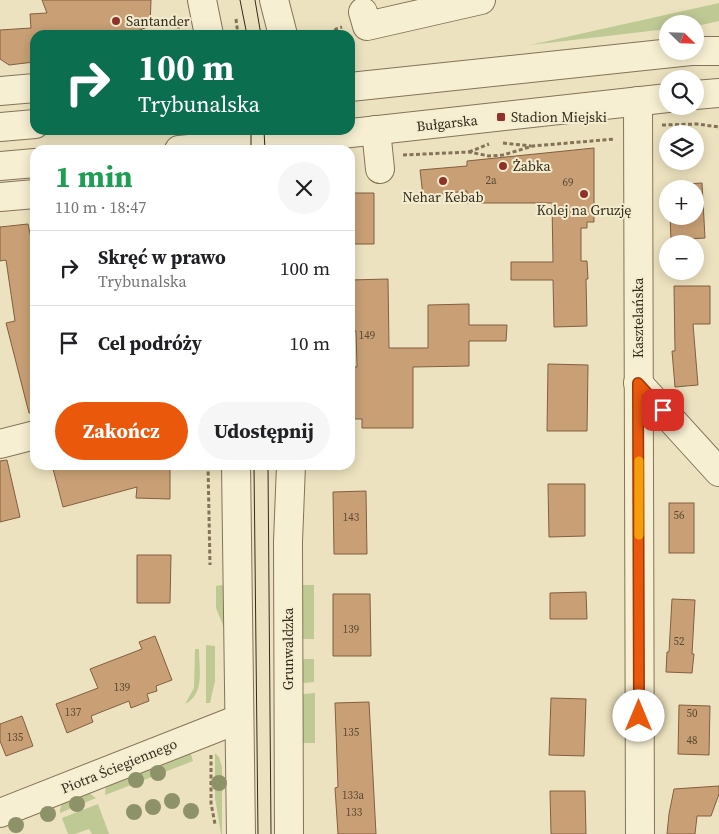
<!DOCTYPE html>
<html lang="pl">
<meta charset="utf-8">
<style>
:root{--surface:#fff;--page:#f6f6f6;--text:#202124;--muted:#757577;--line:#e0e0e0;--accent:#ea580c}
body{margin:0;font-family:"Source Serif 4",serif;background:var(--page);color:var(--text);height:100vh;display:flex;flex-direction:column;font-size:19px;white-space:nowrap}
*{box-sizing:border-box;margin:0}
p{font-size:16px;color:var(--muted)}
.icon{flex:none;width:28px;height:28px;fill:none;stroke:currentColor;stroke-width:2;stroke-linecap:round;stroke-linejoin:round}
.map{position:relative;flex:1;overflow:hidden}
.sheet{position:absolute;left:30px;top:145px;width:325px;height:325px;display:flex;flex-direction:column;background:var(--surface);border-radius:15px;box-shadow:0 2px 12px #0003}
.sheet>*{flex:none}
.hud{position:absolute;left:30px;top:30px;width:325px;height:105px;border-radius:15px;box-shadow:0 2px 12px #0003;background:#0b6e4f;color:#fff;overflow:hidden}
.needle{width:32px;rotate:113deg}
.controls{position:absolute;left:659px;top:15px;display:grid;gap:10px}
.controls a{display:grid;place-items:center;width:45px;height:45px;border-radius:50%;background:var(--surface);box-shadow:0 2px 12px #0003;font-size:25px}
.pin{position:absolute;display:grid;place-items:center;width:42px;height:42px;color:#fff;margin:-21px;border-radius:10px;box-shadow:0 2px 8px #0006}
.me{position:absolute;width:55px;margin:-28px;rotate:0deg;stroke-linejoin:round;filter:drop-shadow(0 0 4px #0008)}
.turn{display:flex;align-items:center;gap:18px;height:105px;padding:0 25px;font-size:22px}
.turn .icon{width:65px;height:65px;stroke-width:2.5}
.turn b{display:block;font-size:35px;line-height:42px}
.round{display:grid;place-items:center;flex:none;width:52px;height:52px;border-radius:26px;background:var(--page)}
.head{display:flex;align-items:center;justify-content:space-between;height:85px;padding:0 25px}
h1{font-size:30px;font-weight:700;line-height:38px;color:#1e9e55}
.cta{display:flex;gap:10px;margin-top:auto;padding:10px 25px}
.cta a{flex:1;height:58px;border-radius:30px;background:var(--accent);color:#fff;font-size:20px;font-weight:700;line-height:58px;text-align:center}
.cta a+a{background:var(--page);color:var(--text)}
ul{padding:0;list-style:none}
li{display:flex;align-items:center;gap:15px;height:75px;padding:0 25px;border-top:1px solid var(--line)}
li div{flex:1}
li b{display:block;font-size:19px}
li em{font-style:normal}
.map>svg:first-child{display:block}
.green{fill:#bfc994}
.building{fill:#c9a076;stroke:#825f3f}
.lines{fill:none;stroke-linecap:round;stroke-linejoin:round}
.minor-casing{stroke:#847358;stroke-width:30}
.path{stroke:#847358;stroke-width:3;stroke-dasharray:4 2.5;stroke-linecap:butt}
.minor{stroke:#f7efd2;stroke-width:28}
.tram{stroke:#342a1c;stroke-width:1}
.tree{fill:#8e9269}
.route-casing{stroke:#983908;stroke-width:12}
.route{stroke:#ea580c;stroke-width:9}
.slow{stroke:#f59e0b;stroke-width:9}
.poi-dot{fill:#91322a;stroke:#f4eccf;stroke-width:2}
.labels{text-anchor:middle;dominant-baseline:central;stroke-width:4;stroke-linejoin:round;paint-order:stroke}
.number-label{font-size:11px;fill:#594832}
.poi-label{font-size:14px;fill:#342a1c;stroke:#f4eccf;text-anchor:start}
.street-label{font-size:14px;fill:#342a1c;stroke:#f4eccf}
</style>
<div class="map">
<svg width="719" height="834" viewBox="0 0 719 834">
<rect width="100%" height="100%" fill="#ece2bf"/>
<g class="green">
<polygon points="719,3 719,21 706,24 695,26 695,24 668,24 667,29 530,45"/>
<polygon points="222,585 225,588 225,630 216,608 216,586"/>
<polygon points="303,585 314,585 314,639 304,639 300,635 299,589"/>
<polygon points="206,645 215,646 215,681 210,703 206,703"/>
<path d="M195 649H199C199 669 205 694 185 704L194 688Z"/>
<polygon points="304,659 314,659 314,682 304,683 300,679 300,663"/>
<polygon points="315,693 315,743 304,743 300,739 300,697 304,694"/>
<polygon points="190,751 193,761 105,795 106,786"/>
<polygon points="215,753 219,757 222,767 222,834 221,834 215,798"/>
<path d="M89 793 96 798 60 813C60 796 76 796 89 793Z"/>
<polygon points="98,804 109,834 92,834 89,829 75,834 68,834 62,818"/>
</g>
<g class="building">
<polygon points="42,0 151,0 150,26 127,35 35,35 35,57 33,57 34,62 9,65 0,59 0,30 31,28 30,14 47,13"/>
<polygon points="594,148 594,222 587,222 587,228 581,228 581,261 587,261 588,279 586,279 587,326 554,327 553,280 511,280 511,262 553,262 552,203 467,203 467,191 423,196 420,170 467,166 467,161"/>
<polygon points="702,183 705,238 671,240 670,216 695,216 695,189 669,189 669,185"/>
<polygon points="351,193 374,193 374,244 351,244 351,236 350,236"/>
<polygon points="28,224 31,238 34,285 35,284 35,413 29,413 6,323 15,321 6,260 0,261 0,227"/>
<polygon points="388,279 389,348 428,348 428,305 469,304 469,325 507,325 506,341 469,341 469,366 413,367 413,428 362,428 362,419 352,419 352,412 350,412 350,367 357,367 356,331 350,331 350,280"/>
<polygon points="674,286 710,286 710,324 693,324 698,385 675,387 672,351 675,351"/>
<polygon points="548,364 588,365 587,431 547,431"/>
<polygon points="7,460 20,517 0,522 0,461"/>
<polygon points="52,465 170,465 170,499 136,498 137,487 63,507"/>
<polygon points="548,484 585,484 585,536 549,537"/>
<polygon points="366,491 367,554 334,554 333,492"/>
<rect x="669" y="503" width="25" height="50"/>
<polygon points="137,555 171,555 170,603 137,603"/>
<polygon points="586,592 587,619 550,619 550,593"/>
<polygon points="333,594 370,594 371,656 333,656"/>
<polygon points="672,599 695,600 692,654 694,654 692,673 666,672 667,652 669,652"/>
<polygon points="155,636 172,680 156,686 157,691 147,694 149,701 131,708 129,701 91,716 93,722 67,733 56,704 98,688 90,669 142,649 139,642"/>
<polygon points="551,698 586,699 584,756 549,755"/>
<polygon points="369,702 376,834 338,834 335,788 338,787 335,703"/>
<polygon points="679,705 710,706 709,755 678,754"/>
<polygon points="22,716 33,746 6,756 0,741 0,724"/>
<polygon points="719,786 719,794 711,816 697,816 695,834 667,834 669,814 674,789"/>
<polygon points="550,791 585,791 586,834 551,834"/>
</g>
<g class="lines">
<g class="minor-casing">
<g id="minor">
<polyline points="202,0 209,35"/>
<polyline points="274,0 283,35"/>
<polyline points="363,12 367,26 481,0"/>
<polyline points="350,87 691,51 719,51"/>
<polyline points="0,91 35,88"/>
<polyline points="695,95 719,93"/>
<polyline points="638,101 640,834"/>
<polyline points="0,127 35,124"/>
<polyline points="376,130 380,169"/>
<polyline points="179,150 333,135 668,98"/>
<polyline points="0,166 35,163"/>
<polyline points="0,197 35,194"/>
<polyline points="638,383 719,472"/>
<polyline points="0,444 35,435"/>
<polyline points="236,465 241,834"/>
<polyline points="0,813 239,719"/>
<polyline points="289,834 288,542 291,465"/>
</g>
</g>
<g class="path">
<polyline points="236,19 238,35"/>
<polyline points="178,35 179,20"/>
<polyline points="330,35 336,29 342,27"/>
<polyline points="662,125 697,124 719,127"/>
<polyline points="503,143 531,146"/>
<polyline points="469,152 489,144"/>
<polyline points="403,155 469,152 489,156 503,155 533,146 615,139"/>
<polyline points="208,465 210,565"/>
<polyline points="211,755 211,803 215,824"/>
</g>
<use href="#minor" class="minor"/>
<g class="tram">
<polyline points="240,0 247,35"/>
<polyline points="255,0 261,35"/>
<polyline points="251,130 251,150"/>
<polyline points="264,130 265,150"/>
<polyline points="254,465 258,834"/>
<polyline points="268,465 271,834"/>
</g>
</g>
<g class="tree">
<circle cx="158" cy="773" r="8"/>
<circle cx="136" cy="780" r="8"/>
<circle cx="219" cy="783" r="8"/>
<circle cx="172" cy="801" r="8"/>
<circle cx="77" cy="804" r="8"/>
<circle cx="153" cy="807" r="8"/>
<circle cx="191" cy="811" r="8"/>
<circle cx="134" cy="812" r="8"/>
<circle cx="48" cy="814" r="8"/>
<circle cx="16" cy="825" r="8"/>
</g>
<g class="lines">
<g class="route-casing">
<polyline id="route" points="639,716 638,383 663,410"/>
</g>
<use href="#route" class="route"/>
<polyline class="slow" points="639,461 639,535"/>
</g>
<g class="poi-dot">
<circle cx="116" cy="21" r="5"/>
<rect x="496" y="112" width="10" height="10" rx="2.5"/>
<circle cx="503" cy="166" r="5"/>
<circle cx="443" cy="181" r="5"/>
<circle cx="584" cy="194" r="5"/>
</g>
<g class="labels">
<g class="number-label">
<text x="491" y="180">2a</text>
<text x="568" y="182">69</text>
<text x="367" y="335">149</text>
<text x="679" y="515">56</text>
<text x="351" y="517">143</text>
<text x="351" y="629">139</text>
<text x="679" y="641">52</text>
<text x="122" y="687">139</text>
<text x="73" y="712">137</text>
<text x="692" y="713">50</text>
<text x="351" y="732">135</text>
<text x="15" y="737">135</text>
<text x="692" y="740">48</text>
<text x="353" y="795">133a</text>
<text x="354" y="812">133</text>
</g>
<g class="poi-label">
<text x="126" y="21">Santander</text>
<text x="511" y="117">Stadion Miejski</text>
<text x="513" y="166">Żabka</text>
<text x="443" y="197" text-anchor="middle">Nehar Kebab</text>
<text x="584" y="210" text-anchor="middle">Kolej na Gruzję</text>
</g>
<g class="street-label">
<text transform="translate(447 123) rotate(-6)">Bułgarska</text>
<text transform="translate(638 318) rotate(-90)">Kasztelańska</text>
<text transform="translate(288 649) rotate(-90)">Grunwaldzka</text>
<text transform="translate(119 766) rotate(-22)">Piotra Ściegiennego</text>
</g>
</g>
</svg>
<div class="controls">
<a><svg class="needle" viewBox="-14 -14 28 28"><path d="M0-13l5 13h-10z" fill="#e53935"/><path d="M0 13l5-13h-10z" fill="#757577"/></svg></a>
<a><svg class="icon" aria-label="search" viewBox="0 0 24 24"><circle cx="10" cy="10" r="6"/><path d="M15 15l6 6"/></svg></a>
<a><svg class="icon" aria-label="layers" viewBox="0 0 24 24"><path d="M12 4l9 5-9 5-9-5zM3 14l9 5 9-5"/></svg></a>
<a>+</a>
<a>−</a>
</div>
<div class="pin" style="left:663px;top:410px;background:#d93025"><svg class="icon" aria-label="arrive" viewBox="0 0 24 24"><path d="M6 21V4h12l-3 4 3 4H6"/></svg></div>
<svg class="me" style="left:639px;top:716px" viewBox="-20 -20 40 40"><circle r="19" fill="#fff"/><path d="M0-13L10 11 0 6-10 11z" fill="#ea580c"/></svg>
<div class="hud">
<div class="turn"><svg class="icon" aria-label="right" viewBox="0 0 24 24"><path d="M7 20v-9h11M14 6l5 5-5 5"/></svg><div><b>100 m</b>Trybunalska</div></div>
</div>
<section class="sheet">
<div class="head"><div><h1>1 min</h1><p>110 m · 18:47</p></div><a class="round"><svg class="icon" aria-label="close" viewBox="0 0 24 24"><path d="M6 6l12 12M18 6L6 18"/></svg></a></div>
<ul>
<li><svg class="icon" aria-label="right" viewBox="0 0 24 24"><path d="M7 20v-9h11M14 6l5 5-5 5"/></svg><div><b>Skręć w prawo</b><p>Trybunalska</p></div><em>100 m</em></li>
<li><svg class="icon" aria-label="arrive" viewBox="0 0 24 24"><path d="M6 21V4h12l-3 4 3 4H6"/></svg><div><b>Cel podróży</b></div><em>10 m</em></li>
</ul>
<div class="cta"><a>Zakończ</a><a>Udostępnij</a></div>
</section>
</div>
